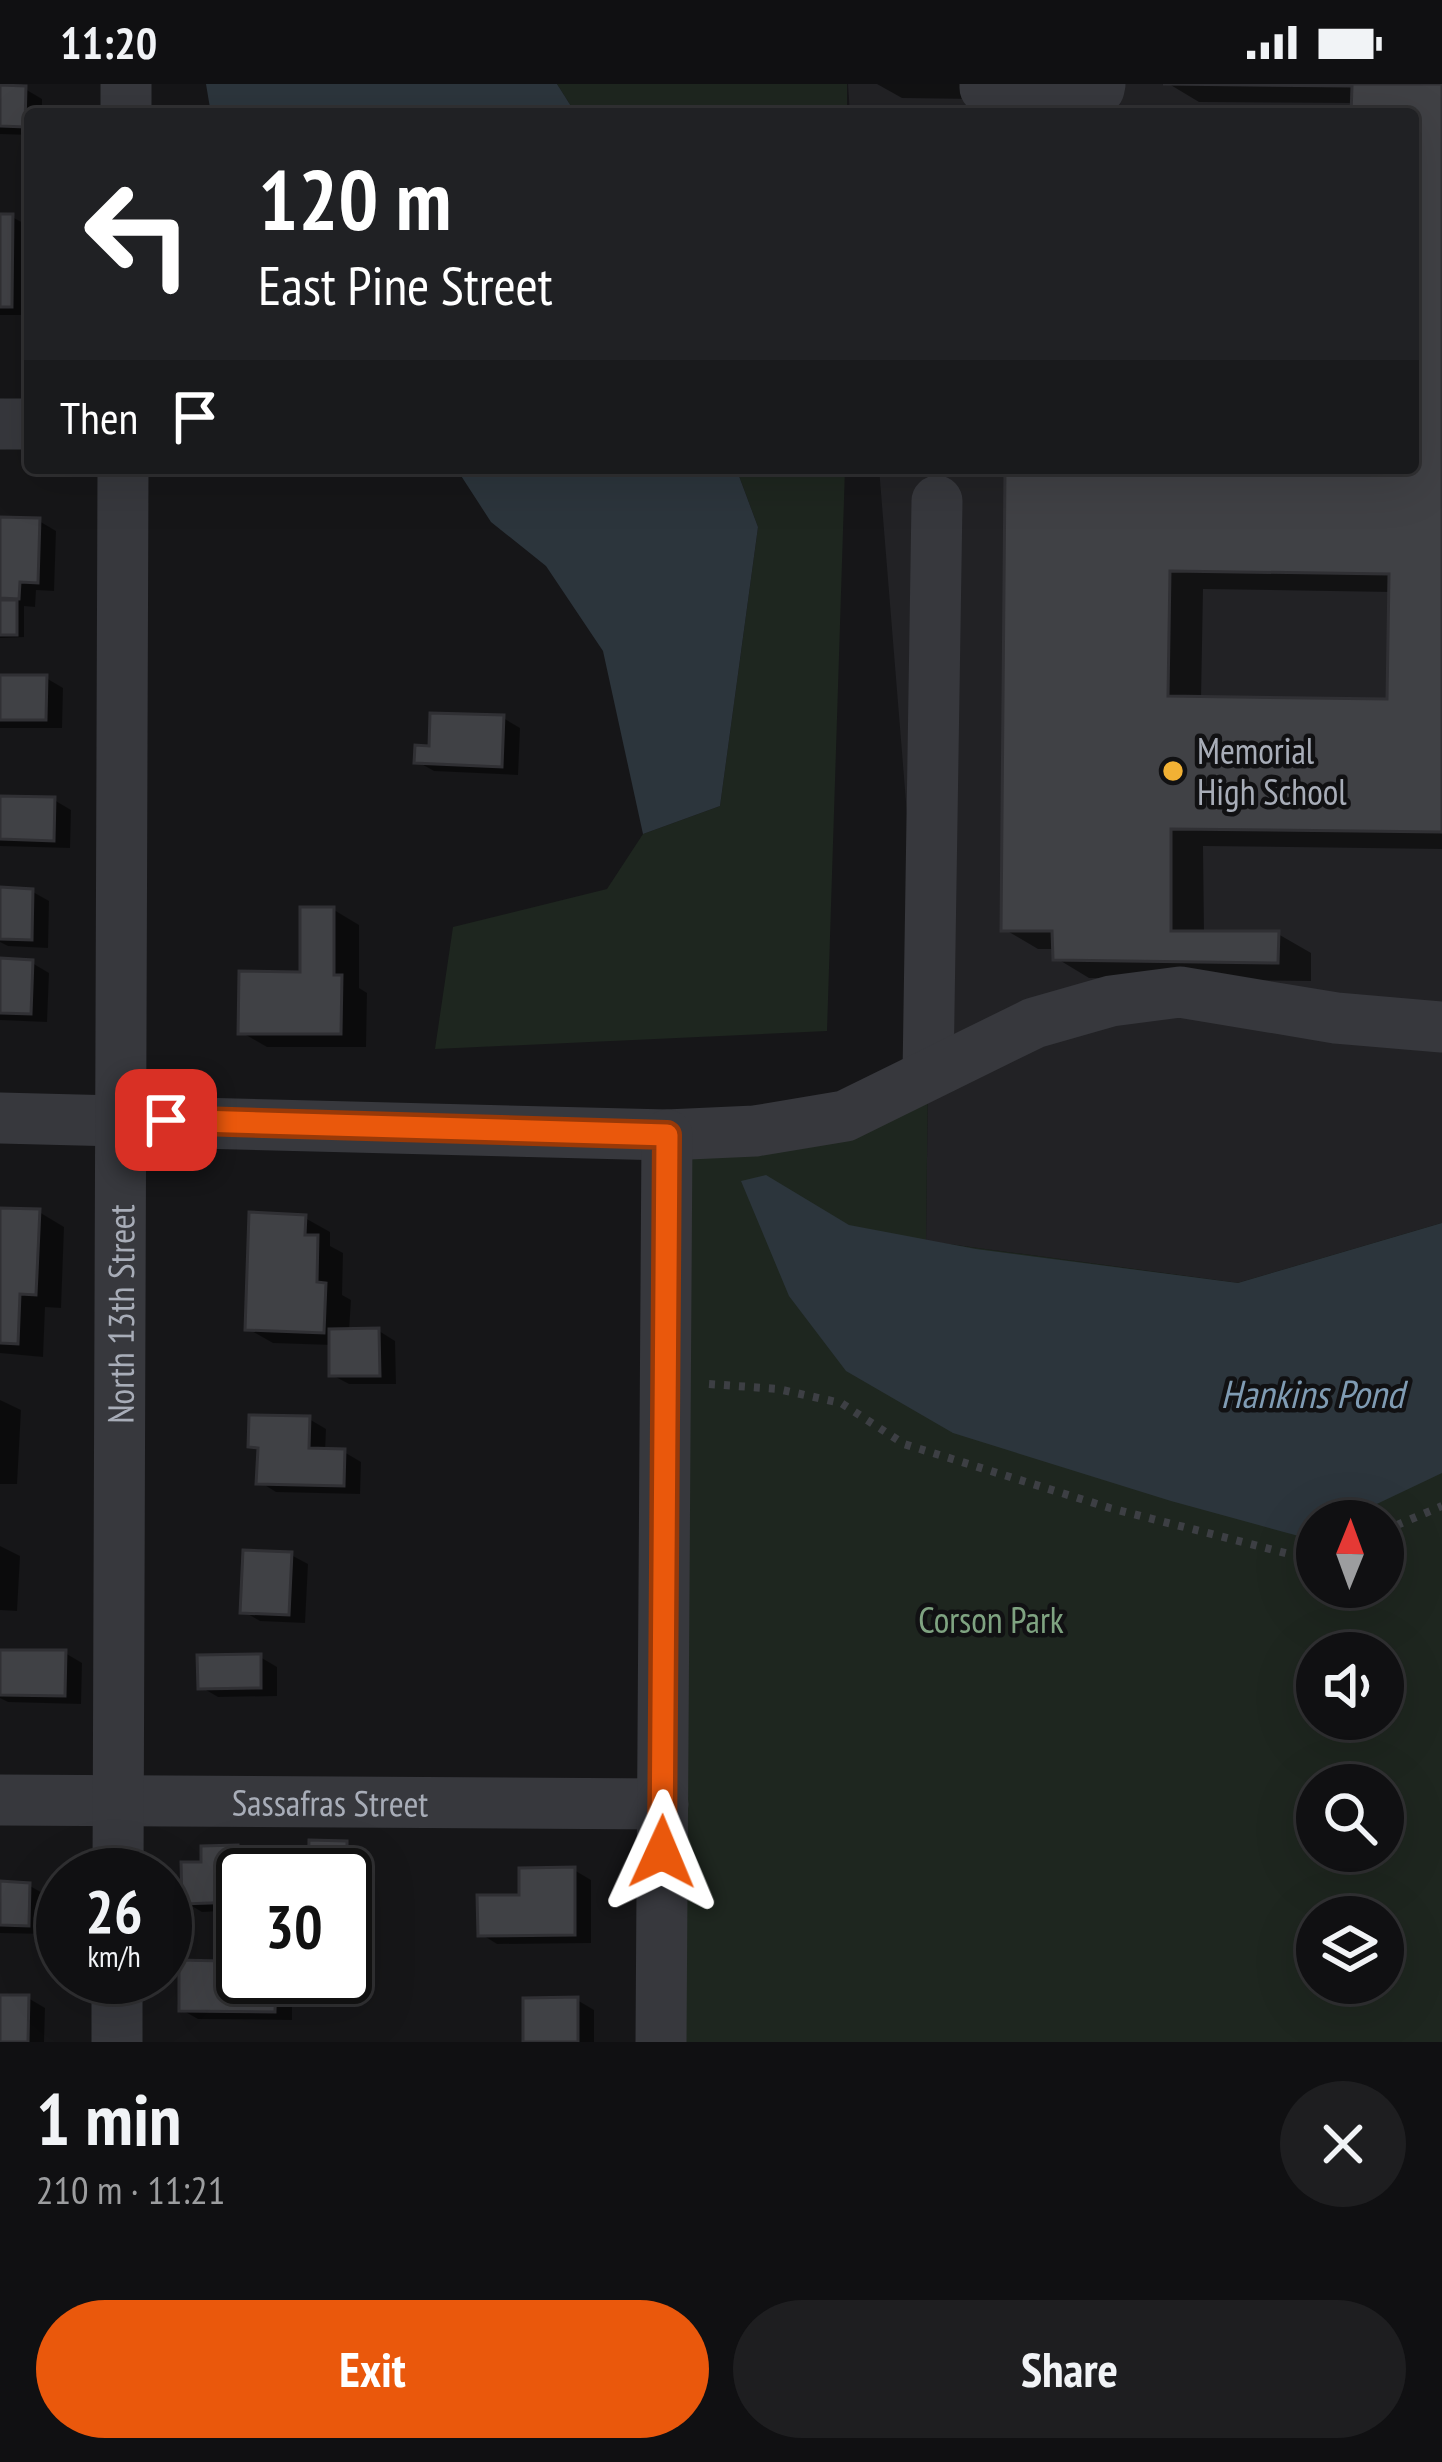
<!DOCTYPE html>
<meta charset="utf-8">
<style>
:root{--surface:#101012;--page:#1e1e20;--text:#f1f3f6;--muted:#9c9d9f;--line:#303032;--accent:#ea580c}
body{margin:0;font-family:"PT Sans Narrow",sans-serif;background:var(--page);color:var(--text);height:100vh;display:flex;flex-direction:column;font-size:45px;white-space:nowrap}
*{box-sizing:border-box;margin:0}
p{font-size:39px;color:var(--muted)}
.icon{flex:none;width:66px;height:66px;fill:none;stroke:currentColor;stroke-width:2;stroke-linecap:round;stroke-linejoin:round}
.map{position:relative;height:1958px;overflow:hidden}
.details{display:flex;flex-direction:column;background:var(--surface);flex:1}
.details>*{flex:none}
.banner{position:absolute;left:24px;top:24px;width:1395px;height:366px;border-radius:12px;box-shadow:0 12px 48px #0002,0 0 0 3px var(--line);background:#202124;color:#fff;overflow:hidden}
.needle{width:78px;rotate:1deg}
.buttons{position:absolute;left:1296px;top:1416px;display:grid;gap:24px}
.buttons a{display:grid;place-items:center;width:108px;height:108px;border-radius:50%;background:var(--surface);box-shadow:0 12px 48px #0002,0 0 0 3px var(--line);font-size:60px}
.speed{position:absolute;left:36px;top:1764px;display:flex;gap:24px;font-size:60px;font-weight:700;text-align:center}
.speed>*{display:grid;place-content:center;width:156px;height:156px;border-radius:50%;background:var(--surface);box-shadow:0 12px 48px #0002,0 0 0 3px var(--line);line-height:1}
.speed small{font-size:30px;font-weight:400}
.speed .limit{border:6px solid #111;border-radius:18px;background:#fff;color:#111}
.pin{position:absolute;display:grid;place-items:center;width:102px;height:102px;color:#fff;margin:-51px;border-radius:24px;box-shadow:0 6px 18px #0006}
.me{position:absolute;width:132px;margin:-66px;rotate:1deg;stroke-linejoin:round;filter:drop-shadow(0 0 9px #0008)}
.turn{display:flex;align-items:center;gap:42px;height:252px;padding:0 36px;font-size:54px}
.turn .icon{width:156px;height:156px;stroke-width:2.5}
.turn b{display:block;font-size:84px;line-height:102px}
.then{display:flex;align-items:center;height:114px;padding:0 36px;background:#0003;gap:24px;font-size:45px}
.round{display:grid;place-items:center;flex:none;width:126px;height:126px;border-radius:63px;background:var(--page)}
.head{display:flex;align-items:center;justify-content:space-between;height:204px;padding:0 36px}
h1{font-size:72px;font-weight:600;line-height:90px}
.cta{display:flex;gap:24px;margin-top:auto;padding:24px 36px}
.cta a{flex:1;height:138px;border-radius:72px;background:var(--accent);color:#fff;font-size:48px;font-weight:600;line-height:138px;text-align:center}
.cta a+a{background:var(--page);color:var(--text)}
.status{display:flex;justify-content:space-between;align-items:center;height:84px;padding:0 60px;background:var(--surface);direction:ltr}
.status svg{height:33px;fill:currentColor}
.map>svg:first-child{display:block}
.built{fill:#222225}
.green{fill:#1e261f;fill-rule:evenodd}
.water{fill:#2c353c}
.shadow{fill:#0007;fill-rule:evenodd}
.building{fill:#404145;stroke:#303034;stroke-width:3;fill-rule:evenodd}
.lines{fill:none;stroke-linecap:round;stroke-linejoin:round}
.path{stroke:#3d3f44;stroke-width:8;stroke-dasharray:6 9;stroke-linecap:butt}
.minor{stroke:#37383d;stroke-width:51}
.route-casing{stroke:#983908;stroke-width:30}
.route{stroke:#ea580c;stroke-width:21}
.poi-dot{fill:#f2b134;stroke:#111113;stroke-width:4.5}
.labels{text-anchor:middle;dominant-baseline:central;stroke-width:9;stroke-linejoin:round;paint-order:stroke}
.poi-label{font-size:36px;fill:#a8adb8;stroke:#111113;text-anchor:start}
.street-label{font-size:36px;fill:#a8adb8;stroke:#111113}
.park-label{font-size:36px;fill:#7fa381;stroke:#111113}
.water-label{font-size:39px;font-style:italic;fill:#7f9bb3;stroke:#111113}
</style>
<div class="status"><b>11:20</b><svg viewBox="0 0 49 12"><path d="M0 12V9h3v3zM5 12V6h3v6zM10 12V3h3v9zM15 12V0h3v12zM26 1h20v11H26zM47 4h2v5h-2z"/></svg></div>
<div class="map">
<svg width="1442" height="1958" viewBox="0 0 1442 1958">
<rect width="100%" height="100%" fill="#161618"/>
<polygon class="built" points="848,0 1442,0 1442,1139 1238,1199 926,1157 928,990 879,384 1413,384 1413,30 850,30"/>
<g class="green">
<polygon points="557,0 847,0 847,30 576,30"/>
<polygon points="736,384 845,384 827,947 435,965 453,843 607,805 643,750 720,722 758,443"/>
<path d="M928 990 926 1157 1238 1199 1442 1139V1958H661L667 1051ZM1317 1437H1383V1503H1317ZM1317 1569H1383V1635H1317ZM1317 1701H1383V1767H1317ZM1317 1833H1383V1899H1317Z"/>
</g>
<g class="water">
<polygon points="206,0 557,0 576,30 211,30"/>
<polygon points="456,384 736,384 758,443 720,722 643,750 603,567 546,482 491,438"/>
<polygon points="766,1091 849,1141 976,1165 1238,1199 1442,1139 1442,1389 1341,1437 1317,1437 1317,1448 1306,1454 1171,1417 953,1349 846,1287 789,1212 741,1097"/>
</g>
<g class="shadow">
<polygon points="877,0 975,0 975,15 902,14"/>
<path d="M1169 0H1442V765L1203 762 1204 850H1278L1311 869V897L1089 894 1056 874 1055 865H1038L1004 845 1008 384H1413V30H1354V19L1199 18ZM1203 505 1392 508 1390 618 1201 616Z"/>
<polygon points="0,4 25,5 42,15 42,30 30,30 30,51 0,50"/>
<polygon points="0,133 12,133 29,142 28,231 0,231"/>
<polygon points="0,436 39,437 56,447 54,507 36,506 35,523 24,522 24,553 0,554"/>
<polygon points="0,594 46,594 63,604 62,644 0,644"/>
<polygon points="503,634 520,644 518,691 434,687 418,678 432,665"/>
<polygon points="0,715 54,716 71,726 70,764 0,762"/>
<polygon points="0,806 33,808 49,817 48,864 8,862 0,858"/>
<polygon points="334,826 359,841 359,904 367,909 366,963 267,963 241,948 303,891"/>
<polygon points="0,877 32,879 49,889 47,938 0,936"/>
<polygon points="0,1127 39,1128 64,1143 61,1224 45,1223 43,1273 0,1269"/>
<polygon points="305,1134 330,1148 330,1162 343,1169 342,1211 351,1216 349,1247 379,1247 395,1257 396,1300 349,1300 332,1291 332,1261 273,1259 248,1245"/>
<polygon points="0,1316 21,1326 17,1400 0,1400"/>
<polygon points="309,1335 326,1345 325,1368 344,1368 361,1378 360,1410 276,1408 260,1398 261,1367 251,1361"/>
<polygon points="0,1462 20,1472 17,1527 0,1526"/>
<polygon points="291,1471 308,1480 305,1539 260,1537 243,1527"/>
<polygon points="0,1569 65,1569 82,1579 81,1620 8,1618 0,1614"/>
<polygon points="260,1573 277,1583 277,1612 218,1613 201,1603"/>
<polygon points="346,1760 354,1764 353,1796 345,1796"/>
<polygon points="237,1764 254,1774 254,1791 243,1791 243,1826 202,1828 185,1818 204,1781"/>
<polygon points="574,1786 591,1796 591,1859 497,1860 481,1850"/>
<polygon points="0,1800 30,1802 46,1811 45,1850 0,1849"/>
<polygon points="243,1868 243,1893 292,1893 292,1936 198,1935 182,1926"/>
<polygon points="0,1914 28,1914 45,1924 44,1958 0,1958"/>
<polygon points="577,1916 594,1926 594,1958 526,1958"/>
</g>
<g class="building">
<path d="M1163 0H1442V748L1171 745V847H1279L1278 879 1053 876 1052 847H1001L1005 384H1413V30H1351L1352 2ZM1170 487 1389 490 1387 615 1168 612Z"/>
<polygon points="0,1 26,2 25,43 0,42"/>
<polygon points="0,130 13,130 12,223 0,223"/>
<polygon points="0,433 40,434 38,499 20,498 19,515 0,514"/>
<rect x="0" y="516" width="17" height="35"/>
<polygon points="0,591 47,591 46,636 0,636"/>
<polygon points="430,629 504,631 502,683 414,679 415,661 429,662"/>
<polygon points="0,712 55,713 54,757 0,755"/>
<polygon points="0,803 33,805 32,856 0,855"/>
<polygon points="300,823 334,823 334,891 342,891 341,950 238,950 239,887 300,888"/>
<polygon points="0,874 33,876 31,930 0,929"/>
<polygon points="0,1124 40,1125 36,1211 20,1210 18,1260 0,1259"/>
<polygon points="249,1128 306,1131 305,1151 318,1151 317,1198 326,1199 324,1249 245,1246"/>
<polygon points="379,1244 380,1292 329,1292 329,1245"/>
<polygon points="249,1331 310,1332 309,1364 345,1365 344,1402 256,1400 258,1364 248,1363"/>
<polygon points="243,1466 292,1468 289,1531 240,1529"/>
<polygon points="0,1566 66,1566 65,1612 0,1611"/>
<polygon points="261,1570 261,1604 198,1605 197,1571"/>
<polygon points="309,1756 347,1757 347,1794 308,1791"/>
<polygon points="238,1761 239,1818 182,1820 181,1778 201,1778 201,1762"/>
<polygon points="575,1783 575,1851 478,1852 477,1811 519,1811 519,1784"/>
<polygon points="0,1797 30,1799 29,1842 0,1841"/>
<polygon points="223,1865 243,1865 243,1893 276,1893 275,1928 179,1927 179,1876 223,1877"/>
<polygon points="0,1911 29,1911 28,1958 0,1958"/>
<polygon points="578,1913 578,1958 523,1958 523,1914"/>
</g>
<g class="lines">
<g class="path">
<polyline points="709,1300 778,1305 841,1319 904,1360 1110,1424 1297,1472 1317,1467"/>
<polyline points="1383,1447 1442,1422"/>
</g>
<g class="minor">
<polyline points="985,0 985,4 1099,5 1100,0"/>
<polyline points="126,30 126,0"/>
<polyline points="0,340 30,340"/>
<polyline points="928,990 937,417"/>
<polyline points="0,1034 667,1051 755,1047 845,1032 1034,939 1111,917 1180,908 1336,934 1442,943"/>
<path id="s1" d="M0 1716 663 1720"/>
<path id="s2" d="M118 1791 123 384"/>
<polyline points="117,1958 117,1893"/>
<polyline points="661,1958 667,1051"/>
</g>
</g>
<g class="lines">
<g class="route-casing">
<polyline id="route" points="166,1036 667,1051 662,1768"/>
</g>
<use href="#route" class="route"/>
</g>
<circle class="poi-dot" cx="1173" cy="687" r="12"/>
<g class="labels">
<g class="poi-label">
<text x="1197" y="666">Memorial<tspan x="1197" dy="41">High School</tspan></text>
</g>
<g class="street-label">
<text stroke="none"><textPath href="#s2" startOffset="561">North 13th Street</textPath></text>
<text stroke="none"><textPath href="#s1" startOffset="330">Sassafras Street</textPath></text>
</g>
<g class="park-label">
<text x="991" y="1535">Corson Park</text>
</g>
<g class="water-label">
<text x="1312" y="1309">Hankins Pond</text>
</g>
</g>
</svg>
<div class="buttons">
<a><svg class="needle" viewBox="-14 -14 28 28"><path d="M0-13l5 13h-10z" fill="#e53935"/><path d="M0 13l5-13h-10z" fill="#9c9d9f"/></svg></a>
<a><svg class="icon" aria-label="sound" viewBox="0 0 24 24"><path d="M4 9h4l5-4v14l-5-4H4zM17 9q2 3 0 6"/></svg></a>
<a><svg class="icon" aria-label="search" viewBox="0 0 24 24"><circle cx="10" cy="10" r="6"/><path d="M15 15l6 6"/></svg></a>
<a><svg class="icon" aria-label="layers" viewBox="0 0 24 24"><path d="M12 4l9 5-9 5-9-5zM3 14l9 5 9-5"/></svg></a>
</div>
<div class="speed"><div>26<small>km/h</small></div><div class="limit">30</div></div>
<div class="pin" style="left:166px;top:1036px;background:#d93025"><svg class="icon" aria-label="arrive" viewBox="0 0 24 24"><path d="M6 21V4h12l-3 4 3 4H6"/></svg></div>
<svg class="me" style="left:662px;top:1768px" viewBox="-20 -20 40 40"><path d="M0-17L14 15 0 8-14 15z" fill="#ea580c" stroke="#fff" stroke-width="4"/></svg>
<div class="banner">
<div class="turn"><svg class="icon" aria-label="left" viewBox="0 0 24 24"><path d="M17 20v-9H6M10 6l-5 5 5 5"/></svg><div><b>120 m</b>East Pine Street</div></div>
<div class="then">Then<svg class="icon" aria-label="arrive" viewBox="0 0 24 24"><path d="M6 21V4h12l-3 4 3 4H6"/></svg></div>
</div>
</div>
<section class="details">
<div class="head"><div><h1>1 min</h1><p>210 m · 11:21</p></div><a class="round"><svg class="icon" aria-label="close" viewBox="0 0 24 24"><path d="M6 6l12 12M18 6L6 18"/></svg></a></div>
<div class="cta"><a>Exit</a><a>Share</a></div>
</section>
